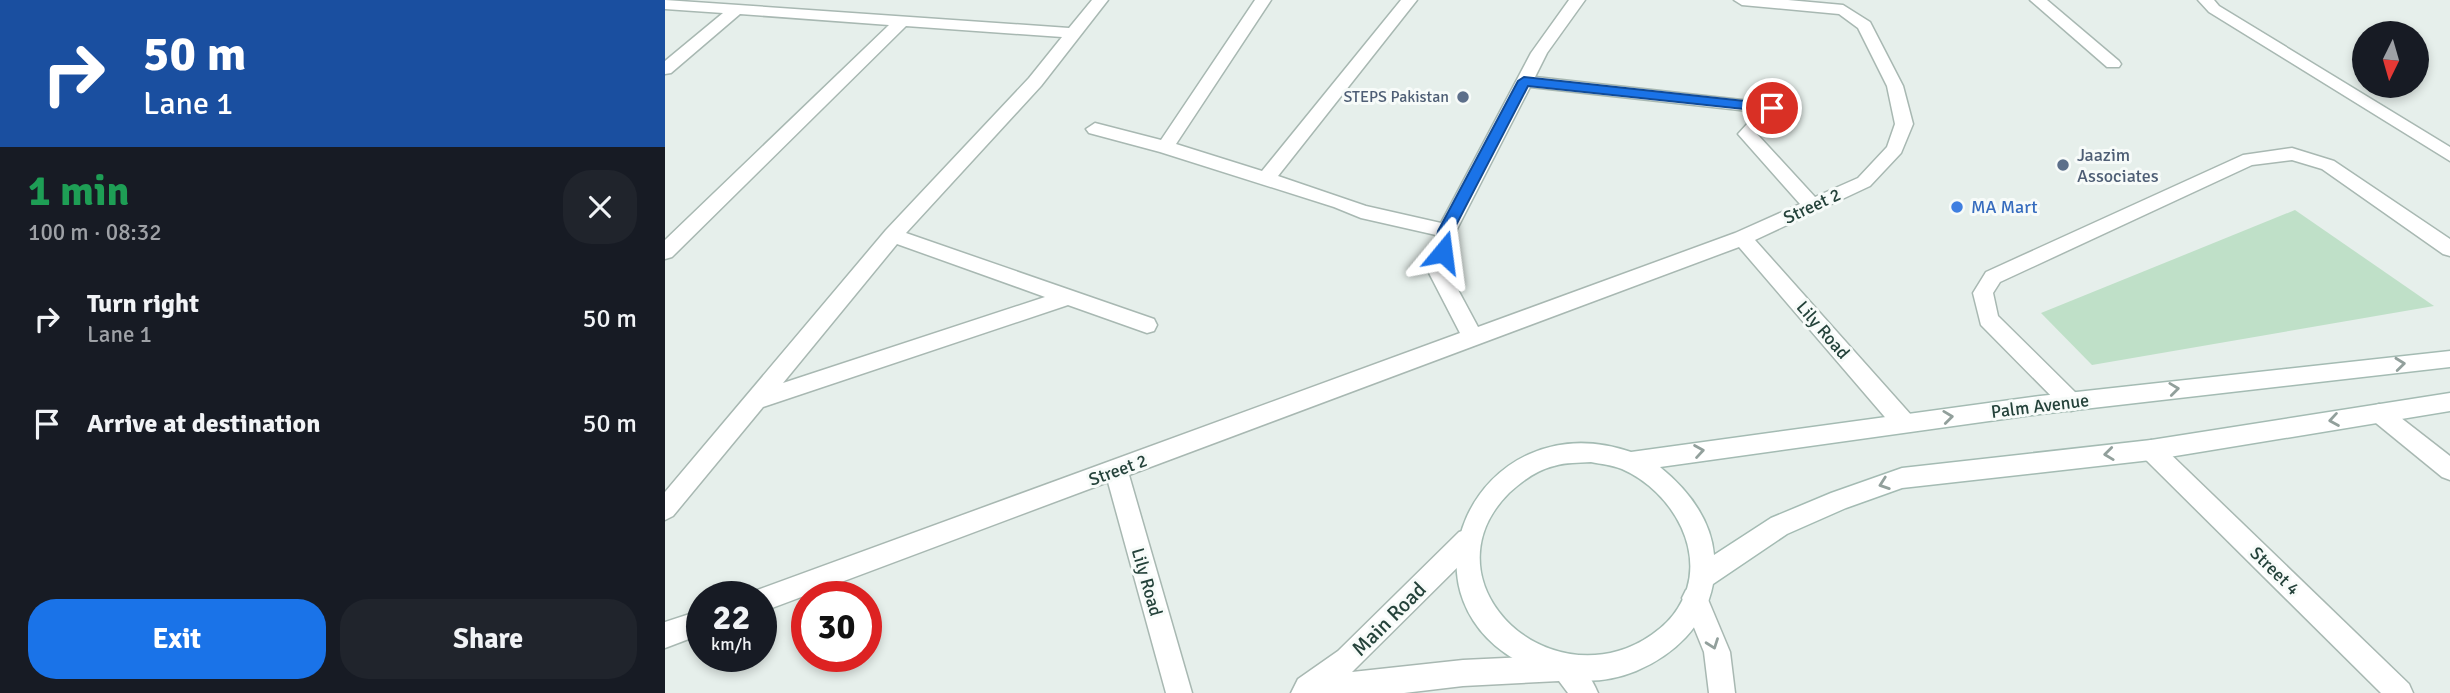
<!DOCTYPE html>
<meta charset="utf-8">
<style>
:root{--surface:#171b24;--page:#20242c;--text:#f1f3f6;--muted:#9ea1a6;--accent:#1a73e8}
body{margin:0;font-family:Signika,sans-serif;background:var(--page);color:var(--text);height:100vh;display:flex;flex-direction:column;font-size:26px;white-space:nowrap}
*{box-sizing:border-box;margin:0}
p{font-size:23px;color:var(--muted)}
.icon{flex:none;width:38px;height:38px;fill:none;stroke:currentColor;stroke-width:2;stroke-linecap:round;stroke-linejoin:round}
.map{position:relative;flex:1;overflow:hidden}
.panel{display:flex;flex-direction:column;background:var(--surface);width:665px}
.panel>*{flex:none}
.guide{background:#1a4fa0;color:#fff;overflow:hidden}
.needle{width:46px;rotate:185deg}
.buttons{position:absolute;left:1687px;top:21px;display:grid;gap:14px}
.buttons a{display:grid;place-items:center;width:77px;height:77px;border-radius:50%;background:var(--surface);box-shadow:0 4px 10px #0003;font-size:35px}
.speed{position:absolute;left:21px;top:581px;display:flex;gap:14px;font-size:35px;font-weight:700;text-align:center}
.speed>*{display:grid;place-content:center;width:91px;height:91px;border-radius:50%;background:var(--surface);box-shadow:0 4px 10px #0003;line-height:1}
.speed small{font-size:18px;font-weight:400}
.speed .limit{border:10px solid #d22;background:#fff;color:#111}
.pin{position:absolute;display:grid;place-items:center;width:60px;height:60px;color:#fff;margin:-30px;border:4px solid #fff;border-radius:50%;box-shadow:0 2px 7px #0007}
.me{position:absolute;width:77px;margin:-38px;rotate:16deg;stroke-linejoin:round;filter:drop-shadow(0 0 5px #0008)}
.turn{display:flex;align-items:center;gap:24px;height:147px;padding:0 28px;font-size:32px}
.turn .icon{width:91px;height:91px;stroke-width:2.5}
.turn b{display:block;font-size:49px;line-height:60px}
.round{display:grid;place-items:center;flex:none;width:74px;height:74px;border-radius:28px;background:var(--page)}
.summary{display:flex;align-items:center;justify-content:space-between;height:119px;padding:0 28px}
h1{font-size:42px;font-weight:700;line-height:52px;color:#1e9e55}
.primary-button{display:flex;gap:14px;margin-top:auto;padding:14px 28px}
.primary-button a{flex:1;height:80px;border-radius:28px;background:var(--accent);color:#fff;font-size:28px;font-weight:700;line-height:80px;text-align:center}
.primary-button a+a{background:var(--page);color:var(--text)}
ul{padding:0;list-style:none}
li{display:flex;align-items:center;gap:21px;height:105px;padding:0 28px}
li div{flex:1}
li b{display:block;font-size:26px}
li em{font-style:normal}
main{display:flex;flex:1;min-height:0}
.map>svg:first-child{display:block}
.green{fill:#bfe0c8}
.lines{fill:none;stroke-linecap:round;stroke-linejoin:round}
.street-casing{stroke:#a8b8b2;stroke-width:3}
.secondary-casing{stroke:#a4bbb3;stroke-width:3}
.street{fill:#fff;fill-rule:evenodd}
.secondary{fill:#fff;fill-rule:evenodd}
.oneway{stroke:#92a09c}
.route{fill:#1a73e8;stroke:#114b97;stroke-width:2}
.service-dot{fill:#5c6f8a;stroke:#f7fbf9;stroke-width:2.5}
.shop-dot{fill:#3f7fe0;stroke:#f7fbf9;stroke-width:2.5}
.labels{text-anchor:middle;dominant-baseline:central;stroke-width:6;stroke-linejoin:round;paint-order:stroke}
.far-service-label{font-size:16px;fill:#4e5e75;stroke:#f7fbf9;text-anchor:end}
.service-label{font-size:18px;fill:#4e5e75;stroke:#f7fbf9;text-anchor:start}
.street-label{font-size:18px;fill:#24423a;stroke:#f7fbf9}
.shop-label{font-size:18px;fill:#366cbe;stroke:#f7fbf9;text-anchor:start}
.near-street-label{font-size:21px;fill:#24423a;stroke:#f7fbf9}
</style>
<main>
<section class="panel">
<div class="guide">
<div class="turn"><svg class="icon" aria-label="right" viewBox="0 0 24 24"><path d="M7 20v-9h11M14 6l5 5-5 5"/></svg><div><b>50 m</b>Lane 1</div></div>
</div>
<div class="summary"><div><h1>1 min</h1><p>100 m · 08:32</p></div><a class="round"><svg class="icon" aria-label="close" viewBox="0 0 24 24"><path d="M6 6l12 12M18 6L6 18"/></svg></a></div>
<ul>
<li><svg class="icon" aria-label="right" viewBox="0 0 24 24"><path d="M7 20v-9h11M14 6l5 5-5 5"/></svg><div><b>Turn right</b><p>Lane 1</p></div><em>50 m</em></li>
<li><svg class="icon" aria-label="arrive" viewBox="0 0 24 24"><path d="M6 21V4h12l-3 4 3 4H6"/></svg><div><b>Arrive at destination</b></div><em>50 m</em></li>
</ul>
<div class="primary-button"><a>Exit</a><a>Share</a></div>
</section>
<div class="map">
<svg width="1785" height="693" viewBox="0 0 1785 693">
<rect width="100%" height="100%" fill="#e6efeb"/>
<polygon class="green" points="1630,210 1769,306 1427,365 1376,313"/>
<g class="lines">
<g class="street-casing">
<g id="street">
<path d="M0 0 404 28 427 0H443L376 86 241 233 489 319 492 325 489 331 482 333 403 305 98 407 8 516 0 520V492L221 230 364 78 397 37 241 26 7 257 0 259V240L224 25 75 14 6 73 0 74V61L58 13 0 9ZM232 244 380 297 118 383Z"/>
<path d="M590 0H606L511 144 597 171 736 0H752L613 176 701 206 776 223 866 53 904 0H920L882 53 870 77 1113 104 1115 108 1113 112 1092 134 1150 197 1193 178 1222 147 1230 124 1222 86 1193 28 1174 14 1077 5 1069 0H1123L1178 5 1205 22 1238 86 1248 124 1236 153 1205 186 1090 240 1247 416 1250 423 1247 430 1239 432 1231 430 1074 247 464 475 527 693H501L443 482 96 612V597H85L87 592 795 333 764 273 771 235 696 218 669 207 495 152 424 133 421 129 430 123 496 140ZM865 87 1093 112 1073 134 1135 204 1070 233 813 327 784 273 791 231Z"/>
<polygon points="1365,0 1382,0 1454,61 1456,64 1454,67 1442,67"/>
<polygon points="1533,0 1549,0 1554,6 1785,147 1785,161 1544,12"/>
<polygon points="1627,148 1669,161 1785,239 1785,256 1778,254 1657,169 1627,160 1587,165 1335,282 1328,293 1333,316 1414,396 1417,402 1414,408 1406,411 1398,408 1316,325 1308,293 1321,272 1578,155"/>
<polygon points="1714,404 1722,407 1785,456 1785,480 1777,477 1706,419 1703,413 1706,407"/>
<polygon points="1486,440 1494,443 1744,684 1748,693 1716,693 1478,457 1475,450 1478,443"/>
<path d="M803 529 812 532 815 540 812 548 687 672 798 660 900 655C915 661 927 678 933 693H903L894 681 798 686 739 693H626L633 679 673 651 794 532Z"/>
<polygon points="1030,586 1039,590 1065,652 1070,693 1044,693 1039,652 1017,598 1021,590"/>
<polygon points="37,610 37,634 0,648 0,622"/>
</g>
</g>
<g class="secondary-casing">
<path id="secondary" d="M1785 351V367L1375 414 995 467C1022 489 1046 519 1049 555L1106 518 1166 493 1237 468 1486 440 1785 393V411L1486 460 1237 488 1181 508 1122 534 1048 584C1040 626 1009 655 971 671 939 684 904 684 873 671 714 606 811 398 966 452L1375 396ZM926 462C936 464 947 465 957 469 1008 491 1046 557 1013 608 1001 628 975 645 953 651 858 678 766 571 844 493 857 481 872 470 889 466 901 462 914 463 926 462Z"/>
</g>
<use href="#street" class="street"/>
<use href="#secondary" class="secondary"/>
</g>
<defs><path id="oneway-chevron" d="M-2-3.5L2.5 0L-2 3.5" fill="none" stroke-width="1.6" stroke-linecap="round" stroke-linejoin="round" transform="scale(1.75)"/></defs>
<g class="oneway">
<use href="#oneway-chevron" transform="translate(1735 364) rotate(-6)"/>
<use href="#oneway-chevron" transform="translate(1509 389) rotate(-7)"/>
<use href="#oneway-chevron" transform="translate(1283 417) rotate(-7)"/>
<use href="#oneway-chevron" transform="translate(1669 420) rotate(171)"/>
<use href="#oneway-chevron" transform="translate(1034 451) rotate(-9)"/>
<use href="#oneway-chevron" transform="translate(1444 454) rotate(173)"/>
<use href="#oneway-chevron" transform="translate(1219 484) rotate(161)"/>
<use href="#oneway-chevron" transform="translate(1048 644) rotate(70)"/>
</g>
<polygon class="route" points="859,77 1107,104 1113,108 1107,112 863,86 788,231 783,256 772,256 770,252 773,231 853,81"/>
<g class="service-dot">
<circle cx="798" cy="97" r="7"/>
<circle cx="1398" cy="165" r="7"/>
</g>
<circle class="shop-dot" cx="1292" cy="207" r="7"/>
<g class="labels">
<g class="far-service-label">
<text x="784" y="97">STEPS Pakistan</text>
</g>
<g class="service-label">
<text x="1412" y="155">Jaazim<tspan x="1412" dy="21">Associates</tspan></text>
</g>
<g class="street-label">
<text transform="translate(1147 206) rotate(-25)">Street 2</text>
<text transform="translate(1158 330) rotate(49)">Lily Road</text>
<text transform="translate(1375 406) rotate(-7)">Palm Avenue</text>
<text transform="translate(453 470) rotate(-20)">Street 2</text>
<text transform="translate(1610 571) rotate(44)">Street 4</text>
<text transform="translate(482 582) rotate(74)">Lily Road</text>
</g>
<g class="shop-label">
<text x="1306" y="207">MA Mart</text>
</g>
<g class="near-street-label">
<text transform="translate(724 619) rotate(-45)">Main Road</text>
</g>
</g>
</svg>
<div class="buttons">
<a><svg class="needle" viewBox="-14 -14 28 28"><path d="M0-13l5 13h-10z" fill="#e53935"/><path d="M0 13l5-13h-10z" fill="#9ea1a6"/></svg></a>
</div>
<div class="speed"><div>22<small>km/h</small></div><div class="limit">30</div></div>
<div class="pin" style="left:1107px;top:108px;background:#d93025"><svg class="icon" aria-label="arrive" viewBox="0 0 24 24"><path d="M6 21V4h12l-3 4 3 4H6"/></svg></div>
<svg class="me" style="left:778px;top:252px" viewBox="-20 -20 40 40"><path d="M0-17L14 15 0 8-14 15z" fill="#1a73e8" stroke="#fff" stroke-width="4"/></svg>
</div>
</main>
